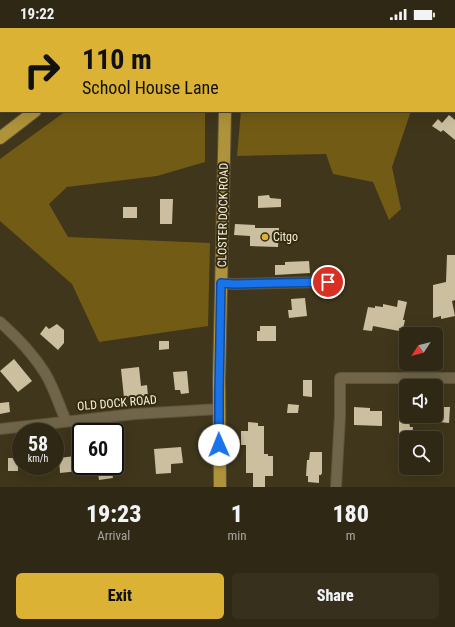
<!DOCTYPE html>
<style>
:root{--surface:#2f2814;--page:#37301d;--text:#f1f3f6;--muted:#a7a6a0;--line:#4a4434;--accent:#dbb233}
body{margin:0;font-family:"Roboto Condensed",sans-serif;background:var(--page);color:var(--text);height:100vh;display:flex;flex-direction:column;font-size:15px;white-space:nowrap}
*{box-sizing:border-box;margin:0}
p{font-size:13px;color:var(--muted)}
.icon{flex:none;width:22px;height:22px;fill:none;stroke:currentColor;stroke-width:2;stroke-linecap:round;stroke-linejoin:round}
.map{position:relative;height:459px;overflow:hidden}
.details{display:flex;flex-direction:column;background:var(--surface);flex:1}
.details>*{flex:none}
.top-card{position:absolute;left:0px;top:0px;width:455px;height:84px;box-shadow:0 4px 16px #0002,0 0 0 1px var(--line);background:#dbb233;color:#111;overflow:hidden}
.needle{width:26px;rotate:234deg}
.fabs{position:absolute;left:399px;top:299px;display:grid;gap:8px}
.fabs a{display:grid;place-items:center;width:44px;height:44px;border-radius:6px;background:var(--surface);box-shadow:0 4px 16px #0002,0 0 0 1px var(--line);font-size:20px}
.speed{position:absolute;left:12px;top:395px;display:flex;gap:8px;font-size:20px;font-weight:700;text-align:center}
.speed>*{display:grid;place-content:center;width:52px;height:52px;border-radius:50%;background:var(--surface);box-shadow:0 4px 16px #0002,0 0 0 1px var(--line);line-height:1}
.speed small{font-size:10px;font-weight:400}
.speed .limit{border:2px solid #111;border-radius:6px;background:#fff;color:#111}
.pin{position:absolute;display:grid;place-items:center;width:34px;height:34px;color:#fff;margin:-17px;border:2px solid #fff;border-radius:50%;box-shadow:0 1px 4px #0007}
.me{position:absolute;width:44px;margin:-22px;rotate:359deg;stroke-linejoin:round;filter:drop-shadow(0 0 3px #0008)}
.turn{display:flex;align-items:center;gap:14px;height:84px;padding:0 16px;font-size:18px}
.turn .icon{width:52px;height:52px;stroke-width:2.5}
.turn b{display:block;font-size:28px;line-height:34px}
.eta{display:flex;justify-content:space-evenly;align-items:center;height:68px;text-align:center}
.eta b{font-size:24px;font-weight:800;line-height:28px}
.cta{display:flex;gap:8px;margin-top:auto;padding:8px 16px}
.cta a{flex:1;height:46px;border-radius:6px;background:var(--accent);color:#111;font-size:16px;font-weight:800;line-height:46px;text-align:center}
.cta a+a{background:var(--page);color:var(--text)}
.status{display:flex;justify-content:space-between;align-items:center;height:28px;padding:0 20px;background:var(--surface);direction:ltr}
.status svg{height:11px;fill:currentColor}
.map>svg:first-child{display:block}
.forest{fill:#725b15}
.building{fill:#cbbfa0}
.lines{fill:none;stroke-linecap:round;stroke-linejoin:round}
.street-casing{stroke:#5c543b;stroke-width:12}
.primary-casing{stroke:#5c543b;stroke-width:14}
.highway-casing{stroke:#5c543b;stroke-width:14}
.street{stroke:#706549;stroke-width:10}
.primary{stroke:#af933b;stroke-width:12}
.highway{stroke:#d9b132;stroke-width:12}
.route-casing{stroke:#114b97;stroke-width:10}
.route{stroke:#1a73e8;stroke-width:7}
.poi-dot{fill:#dbb233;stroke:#352c10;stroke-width:1.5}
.labels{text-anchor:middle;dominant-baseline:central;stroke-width:4;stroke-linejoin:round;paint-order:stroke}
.street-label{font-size:12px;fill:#f5efdf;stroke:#352c10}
.poi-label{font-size:12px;fill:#f5efdf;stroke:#352c10;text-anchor:start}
</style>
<div class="status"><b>19:22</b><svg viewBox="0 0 49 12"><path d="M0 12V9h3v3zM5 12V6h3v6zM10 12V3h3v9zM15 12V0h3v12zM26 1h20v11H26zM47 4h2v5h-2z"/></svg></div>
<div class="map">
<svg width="455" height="459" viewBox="0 0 455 459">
<rect width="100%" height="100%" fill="#3f361b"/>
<g class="forest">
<polygon points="248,0 382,0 247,1"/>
<polygon points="66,83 205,83 205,134 157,148 67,159 49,176 68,209 210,215 208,298 99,314 72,256 0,193 0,131"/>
<polygon points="241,83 411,83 392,139 401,181 389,192 373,154 333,146 326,126 237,128"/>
</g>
<g class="building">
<polygon points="449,87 455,92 455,112 443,102 441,104 432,98 438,91 442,95"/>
<polygon points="269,167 270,170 281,171 281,179 258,180 258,168"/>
<polygon points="160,171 173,171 172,196 160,196"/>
<rect x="123" y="179" width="14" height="11"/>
<polygon points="235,196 255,197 255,200 279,200 278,219 250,218 250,208 234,207"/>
<polygon points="447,227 455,227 455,272 452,273 455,288 441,291 441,288 433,290 433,257 446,254"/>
<polygon points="309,233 310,245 275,247 275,237 285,237 285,234"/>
<polygon points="305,270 307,288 289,290 288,282 292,282 291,271"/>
<polygon points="398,272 407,274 403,292 405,292 403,301 399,300 399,303 373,298 372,303 363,302 368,279 375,280 375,278 383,279 383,276 397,279"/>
<polygon points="57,296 64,302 64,315 58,322 40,306 46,298 49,301"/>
<polygon points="260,298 276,298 276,313 257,313 257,303 260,303"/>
<polygon points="159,313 169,313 169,321 159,322"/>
<polygon points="14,331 32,353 18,364 0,343"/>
<polygon points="139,339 141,358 147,357 148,368 124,370 121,341"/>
<polygon points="187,343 189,365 181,366 180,362 175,362 173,344"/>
<polygon points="303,352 312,352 312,369 303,368"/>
<polygon points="9,374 10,384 0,386 0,375"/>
<polygon points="288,376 299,377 298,385 287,385"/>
<polygon points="354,379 370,380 370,383 382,383 382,398 354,397"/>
<polygon points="436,379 450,379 449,395 439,394 439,392 436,391"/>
<polygon points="399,388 408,388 410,399 413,399 412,410 399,410"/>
<polygon points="248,394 258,395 258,398 264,398 264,426 268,426 268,428 273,428 273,448 265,448 265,459 253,459 253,445 246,445 246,417 241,417 241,403 248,403"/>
<polygon points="181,419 183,435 171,436 171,445 156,446 154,421"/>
<polygon points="310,424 322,424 322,445 321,447 319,447 319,455 308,454 308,448 306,448 307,432 309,432"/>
<polygon points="75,428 75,430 81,430 81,438 79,438 79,443 60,445 59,430"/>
<rect x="8" y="430" width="10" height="13"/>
<polygon points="97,438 111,438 113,450 99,452"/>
</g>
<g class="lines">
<g class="street-casing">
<g id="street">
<polyline points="221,255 234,256 328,254"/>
<path d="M0 294C17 309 33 326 45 345 54 360 59 377 66 393"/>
<polyline points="0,401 135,386 219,381"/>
<polyline points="336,459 340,388 340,350 455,350"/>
</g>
</g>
<g class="primary-casing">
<g id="primary">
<polyline points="146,1 148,0"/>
<polyline points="227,1 227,0"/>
<polyline points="0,110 35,83"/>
<polyline points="220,459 219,352 225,83"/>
</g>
</g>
<g class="highway-casing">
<g id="highway">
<polyline points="54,1 56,0"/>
<polyline points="0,47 1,46"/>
</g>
</g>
<use href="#street" class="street"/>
<use href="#primary" class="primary"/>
<use href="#highway" class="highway"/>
</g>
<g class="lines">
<g class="route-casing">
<polyline id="route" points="219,417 219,366 221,255 234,256 328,254"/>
</g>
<use href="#route" class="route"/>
</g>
<circle class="poi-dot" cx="265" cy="209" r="4"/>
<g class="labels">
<g class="street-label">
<text transform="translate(223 187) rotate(-89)">CLOSTER DOCK ROAD</text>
<text transform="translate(117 375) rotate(-5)">OLD DOCK ROAD</text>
</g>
<g class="poi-label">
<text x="273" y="209">Citgo</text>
</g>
</g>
</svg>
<div class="fabs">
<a><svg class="needle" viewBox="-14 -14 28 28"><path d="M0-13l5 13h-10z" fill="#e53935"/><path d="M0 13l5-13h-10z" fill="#a7a6a0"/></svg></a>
<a><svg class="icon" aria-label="sound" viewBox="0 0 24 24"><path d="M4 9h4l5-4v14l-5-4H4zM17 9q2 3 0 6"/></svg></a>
<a><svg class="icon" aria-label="search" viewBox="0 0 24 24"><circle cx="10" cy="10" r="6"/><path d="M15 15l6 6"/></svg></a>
</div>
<div class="speed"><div>58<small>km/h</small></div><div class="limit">60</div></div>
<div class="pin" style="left:328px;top:254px;background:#d93025"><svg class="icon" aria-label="arrive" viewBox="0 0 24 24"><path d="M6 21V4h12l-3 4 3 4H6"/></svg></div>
<svg class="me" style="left:219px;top:417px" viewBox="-20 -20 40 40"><circle r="19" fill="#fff"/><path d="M0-13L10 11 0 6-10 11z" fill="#1a73e8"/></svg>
<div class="top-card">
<div class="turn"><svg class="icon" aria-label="right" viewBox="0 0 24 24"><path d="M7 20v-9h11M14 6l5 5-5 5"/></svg><div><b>110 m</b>School House Lane</div></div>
</div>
</div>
<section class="details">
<div class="eta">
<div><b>19:23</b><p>Arrival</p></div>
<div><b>1</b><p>min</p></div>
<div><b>180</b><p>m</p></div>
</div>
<div class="cta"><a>Exit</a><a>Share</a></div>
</section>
